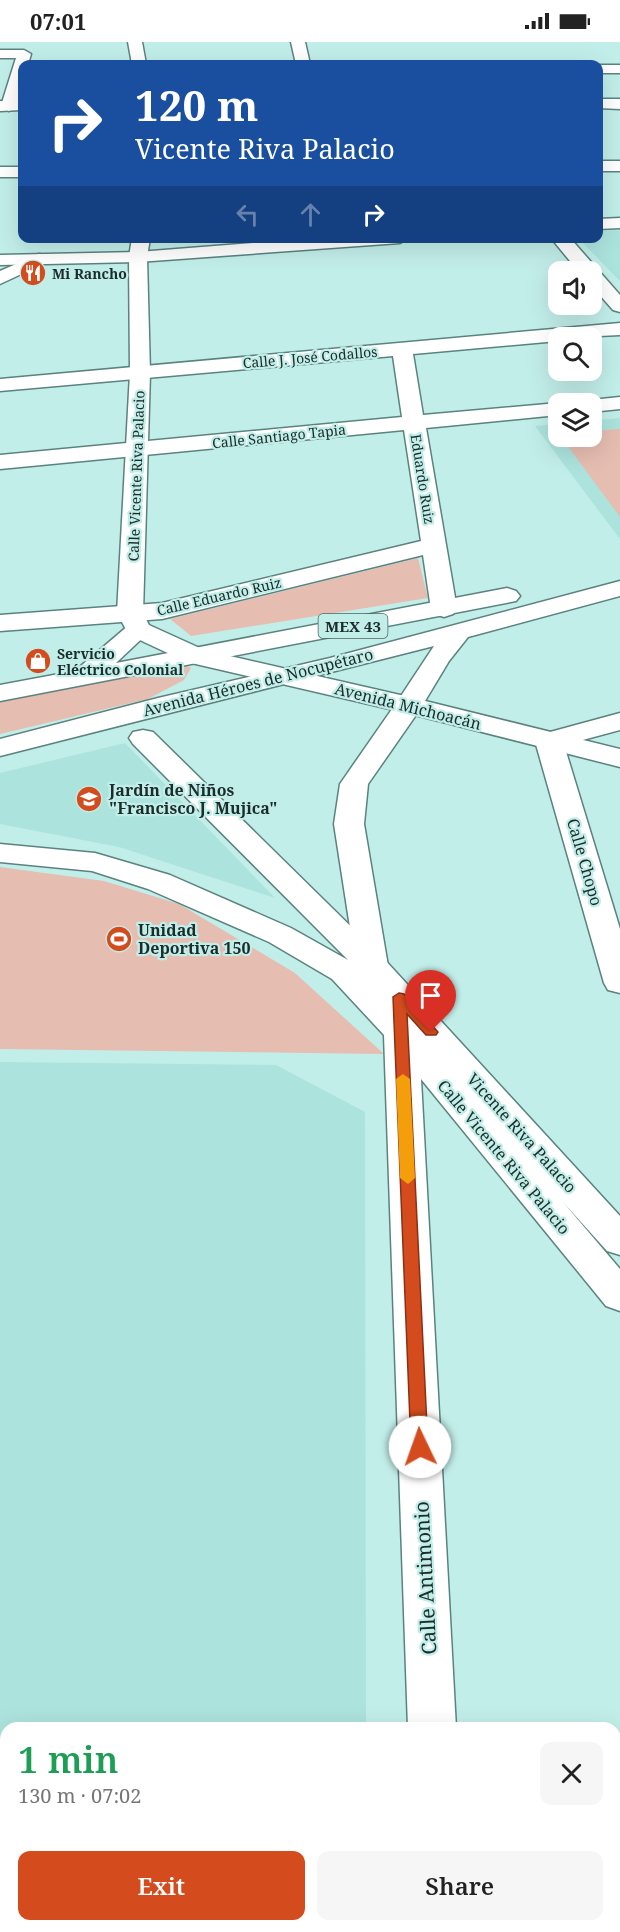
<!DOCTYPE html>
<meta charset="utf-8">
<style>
:root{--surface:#fff;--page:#f6f6f6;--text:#222;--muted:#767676;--accent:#d44c1e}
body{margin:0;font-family:"Noto Serif",serif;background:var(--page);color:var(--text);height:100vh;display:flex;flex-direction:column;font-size:22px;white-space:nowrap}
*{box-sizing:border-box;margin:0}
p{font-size:20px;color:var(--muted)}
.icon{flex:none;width:33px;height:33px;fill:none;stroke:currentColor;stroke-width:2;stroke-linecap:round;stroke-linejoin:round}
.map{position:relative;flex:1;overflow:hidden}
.side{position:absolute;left:0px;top:1680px;width:621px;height:210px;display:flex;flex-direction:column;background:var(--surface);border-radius:18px 18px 0 0;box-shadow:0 6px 24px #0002}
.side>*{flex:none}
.guide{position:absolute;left:18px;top:18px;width:585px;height:183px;border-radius:12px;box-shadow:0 6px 24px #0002;background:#1a4fa0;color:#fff;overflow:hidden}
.fabs{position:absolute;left:548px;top:219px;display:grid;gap:12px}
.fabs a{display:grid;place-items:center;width:54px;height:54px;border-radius:12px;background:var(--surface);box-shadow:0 6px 24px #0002;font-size:30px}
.pin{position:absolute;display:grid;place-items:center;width:51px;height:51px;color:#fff;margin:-62px -26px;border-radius:50% 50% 50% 0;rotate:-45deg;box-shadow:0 0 6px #0007}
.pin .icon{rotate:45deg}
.me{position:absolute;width:66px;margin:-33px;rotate:357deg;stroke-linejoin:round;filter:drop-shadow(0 0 4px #0008)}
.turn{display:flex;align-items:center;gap:21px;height:126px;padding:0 18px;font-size:27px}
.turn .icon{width:78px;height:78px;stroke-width:2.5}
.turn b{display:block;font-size:42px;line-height:51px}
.lanes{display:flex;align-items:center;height:57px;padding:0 18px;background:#0003;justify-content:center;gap:30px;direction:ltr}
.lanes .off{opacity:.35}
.round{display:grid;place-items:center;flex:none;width:63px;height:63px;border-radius:12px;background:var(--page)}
.summary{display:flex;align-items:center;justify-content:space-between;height:102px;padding:0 18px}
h1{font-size:36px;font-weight:600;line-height:45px;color:#1e9e55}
.action{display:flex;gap:12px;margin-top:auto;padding:12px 18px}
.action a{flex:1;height:69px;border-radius:12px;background:var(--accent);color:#fff;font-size:24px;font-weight:600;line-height:69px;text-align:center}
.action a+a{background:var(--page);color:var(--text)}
.status{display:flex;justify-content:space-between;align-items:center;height:42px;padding:0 30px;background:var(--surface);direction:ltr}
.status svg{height:16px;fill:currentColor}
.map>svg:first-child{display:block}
.built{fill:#ade3dd}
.green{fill:#e6bdb1}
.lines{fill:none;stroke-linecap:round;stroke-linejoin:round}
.minor-casing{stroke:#5a837f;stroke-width:3}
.tertiary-casing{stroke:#5a837f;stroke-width:3}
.primary-casing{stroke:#5a837f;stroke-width:3}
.minor{fill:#fff;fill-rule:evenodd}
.tertiary{fill:#fff;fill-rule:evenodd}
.primary{fill:#fff;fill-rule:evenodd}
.route{fill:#d44c1e;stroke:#8a3114;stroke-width:1.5}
.slow{fill:#f59e0b}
.labels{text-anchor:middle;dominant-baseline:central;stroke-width:4.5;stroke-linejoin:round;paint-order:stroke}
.far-poi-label{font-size:14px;font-weight:bold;fill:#1b2c2a;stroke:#c2eee9;text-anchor:start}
.far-street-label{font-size:14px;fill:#1b2c2a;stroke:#c2eee9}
.shield{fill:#c2eee9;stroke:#4d6663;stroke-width:1.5}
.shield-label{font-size:15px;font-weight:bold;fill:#1b2c2a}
.street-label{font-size:16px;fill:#1b2c2a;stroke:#c2eee9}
.poi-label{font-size:16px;font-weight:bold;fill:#1b2c2a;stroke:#c2eee9;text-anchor:start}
.near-street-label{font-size:20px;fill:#1b2c2a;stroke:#c2eee9}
</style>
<div class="status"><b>07:01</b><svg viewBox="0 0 49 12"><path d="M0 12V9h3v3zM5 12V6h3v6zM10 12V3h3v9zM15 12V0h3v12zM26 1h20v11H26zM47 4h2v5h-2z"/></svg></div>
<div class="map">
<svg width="620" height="1890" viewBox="0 0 620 1890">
<rect width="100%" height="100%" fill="#c2eee9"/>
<g class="built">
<polygon points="620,188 620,239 579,197 598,196 599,189"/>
<polygon points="620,376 620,497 535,384 558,382 558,394 591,394 591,379"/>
<polygon points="125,701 275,856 119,805 0,782 0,731"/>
<polygon points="0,1020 276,1023 365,1070 366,1686 6,1686 6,1884 367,1884 367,1890 0,1890"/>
</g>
<g class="green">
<polygon points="620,387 620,475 561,395 591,394 591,389"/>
<polygon points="418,516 428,556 191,594 170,577"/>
<polygon points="183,621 191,626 184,638 148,657 0,692 0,658"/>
<polygon points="0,825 104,839 179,862 295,931 384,1012 0,1007"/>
</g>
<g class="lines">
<g class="minor-casing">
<g id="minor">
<polygon points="291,0 305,0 310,22 296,22"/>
<polygon points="0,8 24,8 31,12 28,22 22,22 22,43 17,64 9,69 1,64 16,16 0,16"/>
<rect x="598" y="23" width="22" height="8"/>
<rect x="598" y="119" width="22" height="10"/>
<rect x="0" y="125" width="22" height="10"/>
<polygon points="551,196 570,196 620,253 620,270 613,268 591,243 591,230 579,230"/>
<polygon points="39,212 45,213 48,217 45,221 0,242 0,229"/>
<polygon points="620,281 620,293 558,296 558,299 413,312 423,373 558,361 562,362 558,362 558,373 426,386 457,567 453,572 444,575 435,572 431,567 423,513 162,577 0,589 0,573 162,561 421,499 404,388 0,427 0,413 402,375 393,314 0,349 0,337"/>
<polygon points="620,355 620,367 591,370 591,362 582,362 591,358"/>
<polygon points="409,655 419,657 423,663 368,742 364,782 388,924 384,931 372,934 360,931 356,924 334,782 340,742 399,657"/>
<polygon points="620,671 620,688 564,703 620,887 620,951 608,948 604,941 535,699 539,693"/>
</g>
</g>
<g class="tertiary-casing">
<g id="tertiary">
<polygon points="128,0 142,0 146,22 132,22"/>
<polygon points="598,57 620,57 620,67 598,66"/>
<polygon points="0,59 22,60 22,68 0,69"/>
<polygon points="132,196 150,196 147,215 150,331 143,571 149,583 204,608 409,655 620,707 620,725 407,671 187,620 129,593 117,571 130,331 129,215"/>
<polygon points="143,688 153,690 384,917 620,1174 620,1213 607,1209 563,1160 620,1227 620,1269 606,1264 421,1037 456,1686 408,1686 384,993 332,937 269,900 148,847 92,829 0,820 0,802 95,811 170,833 291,886 348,918 133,702 129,696 133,690"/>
<rect x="415" y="1884" width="52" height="6"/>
</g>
</g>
<g class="primary-casing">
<g id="primary">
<polygon points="620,176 620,186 598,187 598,177"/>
<polygon points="319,196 409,196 400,201 138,220 0,223 0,213 138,210"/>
<polygon points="620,539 620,554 468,595 449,619 419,669 409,671 399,669 395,663 434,604 0,714 0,697 158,656 330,616"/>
<polygon points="507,546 516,549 520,554 516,559 0,659 0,643 75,629 129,583 138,580 147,583 151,588 116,621"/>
</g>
</g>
<use href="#minor" class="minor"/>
<use href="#tertiary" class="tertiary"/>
<use href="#primary" class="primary"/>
</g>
<polygon class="route" points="399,951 404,952 438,990 436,993 426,993 407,972 428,1405 426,1410 414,1410 411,1405 393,955"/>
<polygon class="slow" points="403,1032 410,1037 415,1136 408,1142 400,1136 396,1037"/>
<defs>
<g id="restaurant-disc" transform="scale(1.35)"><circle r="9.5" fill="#d44c1e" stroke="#c2eee9"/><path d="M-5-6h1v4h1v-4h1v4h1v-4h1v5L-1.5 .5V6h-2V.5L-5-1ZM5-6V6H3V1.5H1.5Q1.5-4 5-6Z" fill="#fff"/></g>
<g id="shop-disc" transform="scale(1.35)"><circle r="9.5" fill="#d44c1e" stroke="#c2eee9"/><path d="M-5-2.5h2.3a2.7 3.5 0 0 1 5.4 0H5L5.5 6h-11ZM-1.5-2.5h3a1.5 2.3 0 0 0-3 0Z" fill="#fff"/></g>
<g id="school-disc" transform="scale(1.35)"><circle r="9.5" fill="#d44c1e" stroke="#c2eee9"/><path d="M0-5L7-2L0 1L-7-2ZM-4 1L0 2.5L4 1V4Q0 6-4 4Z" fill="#fff"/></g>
<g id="stadium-disc" transform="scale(1.35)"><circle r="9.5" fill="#d44c1e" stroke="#c2eee9"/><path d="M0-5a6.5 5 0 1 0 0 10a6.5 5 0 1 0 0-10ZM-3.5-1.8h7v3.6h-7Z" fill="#fff"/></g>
</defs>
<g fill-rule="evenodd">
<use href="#restaurant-disc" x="33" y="231"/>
<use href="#shop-disc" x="38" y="619"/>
<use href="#school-disc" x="89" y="757"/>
<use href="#stadium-disc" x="119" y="897"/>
</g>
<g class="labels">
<g class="far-poi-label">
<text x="52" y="231">Mi Rancho</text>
<text x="57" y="611">Servicio<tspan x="57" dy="16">Eléctrico Colonial</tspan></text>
</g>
<g class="far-street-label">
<text transform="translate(310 315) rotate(-5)">Calle J. José Codallos</text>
<text transform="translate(279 394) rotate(-6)">Calle Santiago Tapia</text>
<text transform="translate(136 434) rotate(-88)">Calle Vicente Riva Palacio</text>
<text transform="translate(423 437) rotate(81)">Eduardo Ruiz</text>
<text transform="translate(219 554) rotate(-13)">Calle Eduardo Ruiz</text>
</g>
<rect class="shield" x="318.5" y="572" width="69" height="24" rx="4.5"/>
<g class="shield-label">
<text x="353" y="584">MEX 43</text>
</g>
<g class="street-label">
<text transform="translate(258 640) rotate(-14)">Avenida Héroes de Nocupétaro</text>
<text transform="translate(408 664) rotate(14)">Avenida Michoacán</text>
<text transform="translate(585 820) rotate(74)">Calle Chopo</text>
<text transform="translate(522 1091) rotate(48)">Vicente Riva Palacio</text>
<text transform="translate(504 1115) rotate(50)">Calle Vicente Riva Palacio</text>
</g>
<g class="poi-label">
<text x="109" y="748">Jardín de Niños<tspan x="109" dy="18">"Francisco J. Mujica"</tspan></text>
<text x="138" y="888">Unidad<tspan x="138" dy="18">Deportiva 150</tspan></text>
</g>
<g class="near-street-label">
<text transform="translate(425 1536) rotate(-93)">Calle Antimonio</text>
</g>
</g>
</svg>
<div class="fabs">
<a><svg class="icon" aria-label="sound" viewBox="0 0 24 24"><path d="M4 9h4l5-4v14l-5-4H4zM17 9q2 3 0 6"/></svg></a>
<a><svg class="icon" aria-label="search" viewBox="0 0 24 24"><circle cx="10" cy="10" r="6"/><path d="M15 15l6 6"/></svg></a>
<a><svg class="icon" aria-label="layers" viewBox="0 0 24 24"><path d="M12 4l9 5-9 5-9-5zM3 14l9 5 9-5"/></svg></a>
</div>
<div class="pin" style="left:431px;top:990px;background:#d93025"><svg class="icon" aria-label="arrive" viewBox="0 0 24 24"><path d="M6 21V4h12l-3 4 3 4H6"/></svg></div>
<svg class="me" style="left:420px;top:1405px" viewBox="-20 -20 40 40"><circle r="19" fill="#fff"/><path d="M0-13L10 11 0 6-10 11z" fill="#d44c1e"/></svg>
<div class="guide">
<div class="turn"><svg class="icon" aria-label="right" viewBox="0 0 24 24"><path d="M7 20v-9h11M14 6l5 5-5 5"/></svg><div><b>120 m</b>Vicente Riva Palacio</div></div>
<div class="lanes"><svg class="icon off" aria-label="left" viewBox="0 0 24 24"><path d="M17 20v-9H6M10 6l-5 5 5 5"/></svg><svg class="icon off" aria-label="ahead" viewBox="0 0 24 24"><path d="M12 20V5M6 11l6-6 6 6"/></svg><svg class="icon" aria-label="right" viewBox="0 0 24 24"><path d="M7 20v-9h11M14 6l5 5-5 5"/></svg></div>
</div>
<section class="side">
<div class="summary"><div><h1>1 min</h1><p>130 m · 07:02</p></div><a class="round"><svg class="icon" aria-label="close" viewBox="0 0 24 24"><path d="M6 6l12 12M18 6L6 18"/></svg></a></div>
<div class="action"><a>Exit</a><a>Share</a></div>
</section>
</div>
